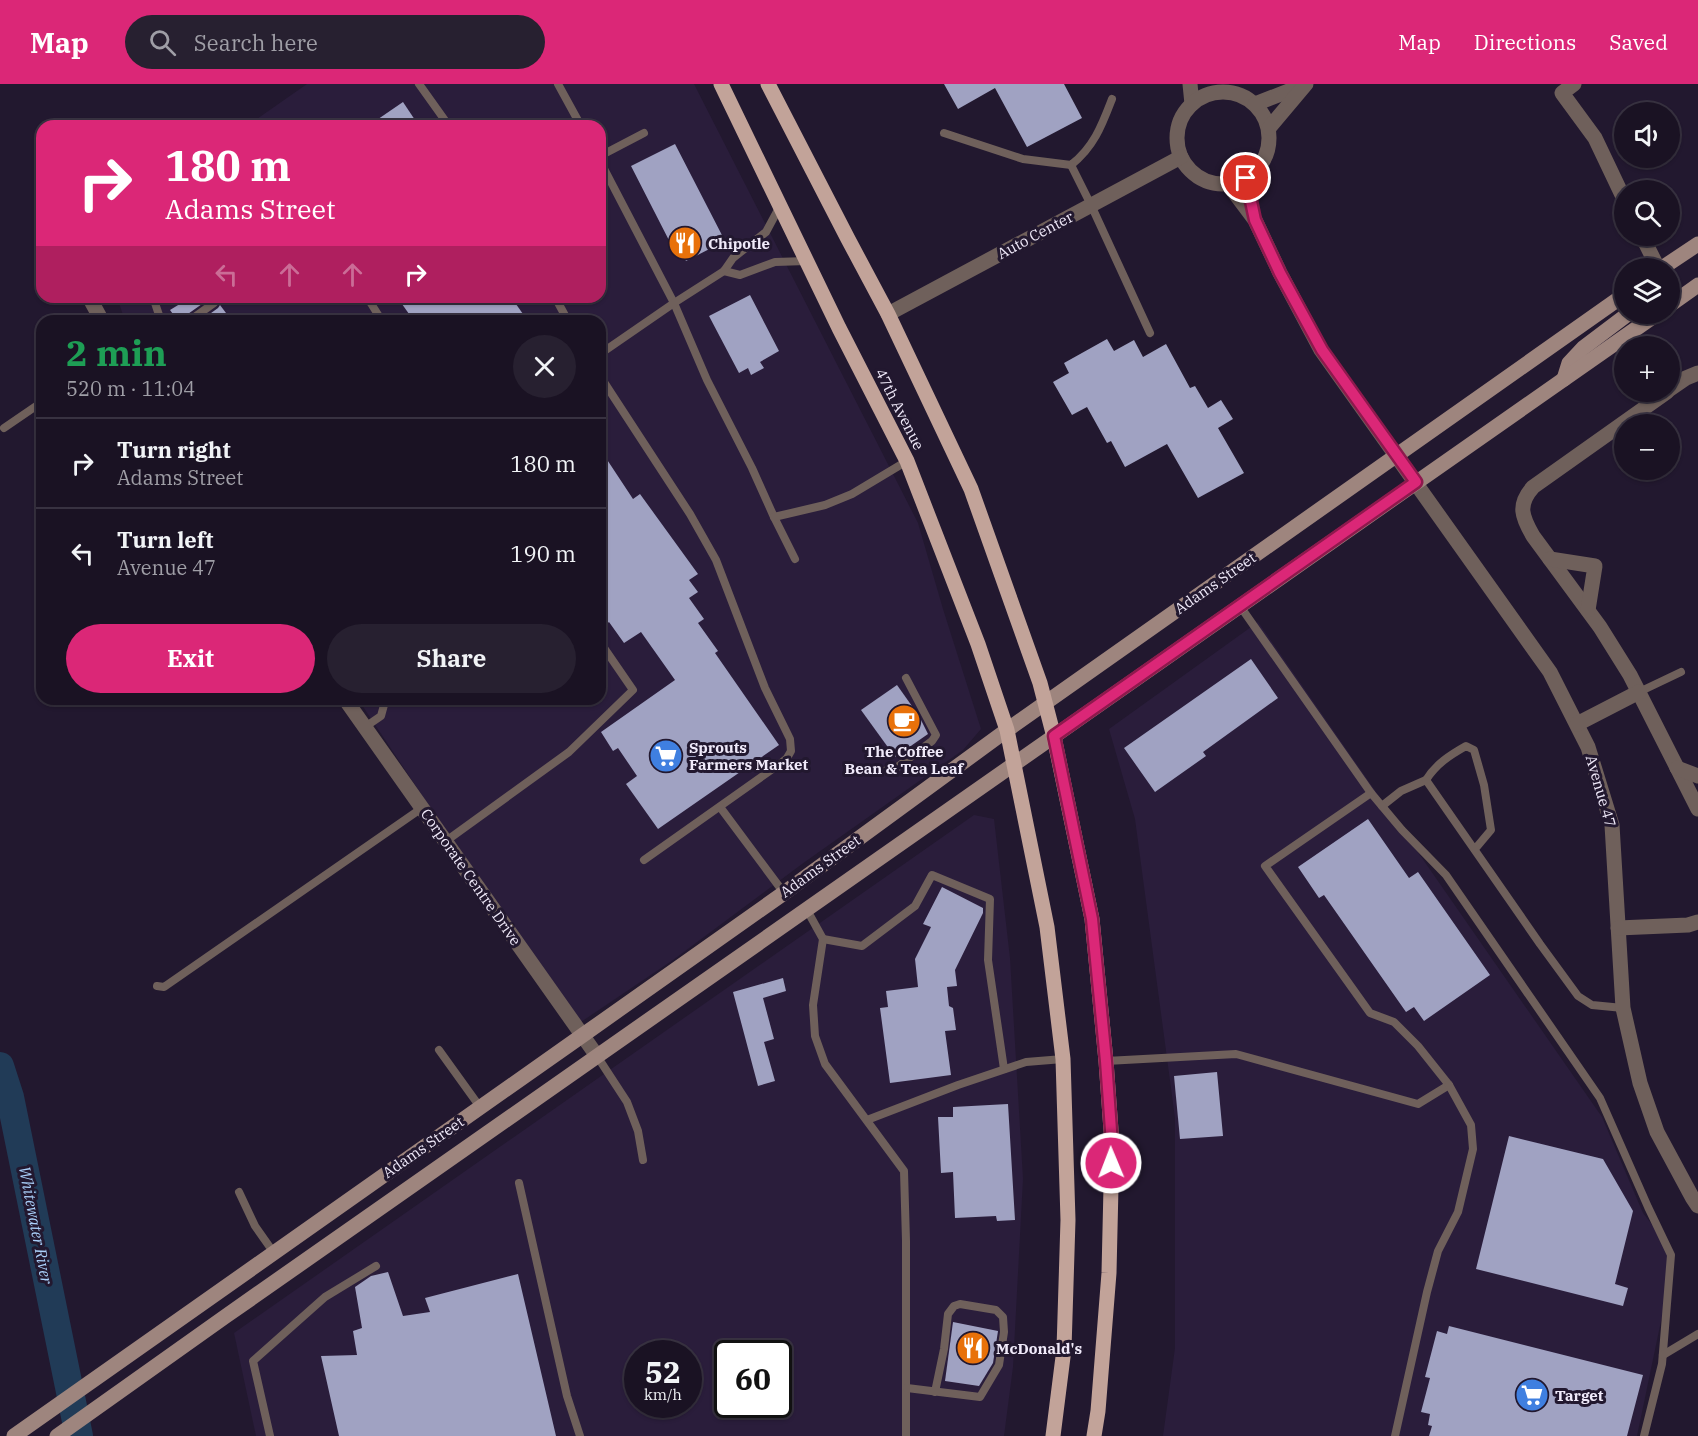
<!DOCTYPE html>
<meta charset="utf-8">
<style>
:root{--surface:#1a1223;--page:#272030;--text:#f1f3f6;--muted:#9f9ea6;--line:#383241;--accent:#db2777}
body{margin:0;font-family:"IBM Plex Serif",serif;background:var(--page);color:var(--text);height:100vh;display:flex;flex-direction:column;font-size:22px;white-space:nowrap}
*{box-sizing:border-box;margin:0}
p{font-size:20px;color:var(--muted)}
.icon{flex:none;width:33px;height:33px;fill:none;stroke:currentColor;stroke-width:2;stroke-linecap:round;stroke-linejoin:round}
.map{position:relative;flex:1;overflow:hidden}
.panel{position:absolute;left:36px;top:231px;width:570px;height:390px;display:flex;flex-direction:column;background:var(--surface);border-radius:18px;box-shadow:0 2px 4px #0004,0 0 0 2px var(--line)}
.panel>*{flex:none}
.guide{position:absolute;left:36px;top:36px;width:570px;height:183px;border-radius:18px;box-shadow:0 2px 4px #0004,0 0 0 2px var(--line);background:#db2777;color:#fff;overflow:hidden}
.fabs{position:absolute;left:1614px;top:18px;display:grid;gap:12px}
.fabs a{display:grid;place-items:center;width:66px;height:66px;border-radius:50%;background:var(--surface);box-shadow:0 2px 4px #0004,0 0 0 2px var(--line);font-size:30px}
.speed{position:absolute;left:624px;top:1256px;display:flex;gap:12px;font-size:30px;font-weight:700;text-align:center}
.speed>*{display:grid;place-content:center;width:78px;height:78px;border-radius:50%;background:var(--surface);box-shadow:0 2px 4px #0004,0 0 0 2px var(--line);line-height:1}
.speed small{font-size:15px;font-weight:400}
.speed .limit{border:3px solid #111;border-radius:9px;background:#fff;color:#111}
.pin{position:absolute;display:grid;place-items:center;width:51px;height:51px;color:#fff;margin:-26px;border:3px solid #fff;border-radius:50%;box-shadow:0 2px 6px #0007}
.me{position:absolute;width:66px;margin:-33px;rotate:359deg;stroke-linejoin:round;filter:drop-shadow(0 0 4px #0008)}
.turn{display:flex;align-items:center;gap:21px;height:126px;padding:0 30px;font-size:27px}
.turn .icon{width:78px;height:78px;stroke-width:2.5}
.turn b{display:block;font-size:42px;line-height:51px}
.lanes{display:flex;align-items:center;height:57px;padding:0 30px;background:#0003;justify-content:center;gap:30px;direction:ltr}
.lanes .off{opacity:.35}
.round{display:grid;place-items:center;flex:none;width:63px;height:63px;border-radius:32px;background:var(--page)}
.headline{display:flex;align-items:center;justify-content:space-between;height:102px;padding:0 30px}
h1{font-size:36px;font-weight:800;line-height:45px;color:#1e9e55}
.button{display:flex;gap:12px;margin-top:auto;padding:12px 30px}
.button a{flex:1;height:69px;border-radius:36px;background:var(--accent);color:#fff;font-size:24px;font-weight:800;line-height:69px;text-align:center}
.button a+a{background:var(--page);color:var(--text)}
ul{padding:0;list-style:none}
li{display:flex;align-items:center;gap:18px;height:90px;padding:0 30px;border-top:2px solid var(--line)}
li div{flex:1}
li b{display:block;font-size:22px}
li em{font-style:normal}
header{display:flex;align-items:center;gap:36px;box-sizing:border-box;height:84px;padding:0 30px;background:var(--accent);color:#fff}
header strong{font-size:28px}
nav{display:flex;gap:33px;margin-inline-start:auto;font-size:21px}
.search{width:420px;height:54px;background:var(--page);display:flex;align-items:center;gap:15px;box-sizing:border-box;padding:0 21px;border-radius:33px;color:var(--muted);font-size:22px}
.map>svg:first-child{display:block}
.built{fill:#2a1d3b;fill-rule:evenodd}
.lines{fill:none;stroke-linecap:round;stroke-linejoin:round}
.river{stroke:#213b57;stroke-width:28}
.building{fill:#a0a2c2}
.lane{stroke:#6f605b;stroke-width:8}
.street{stroke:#6f605b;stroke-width:15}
.secondary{stroke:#9e857e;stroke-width:15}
.primary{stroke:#c2a399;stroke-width:15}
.route-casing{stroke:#8e194d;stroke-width:15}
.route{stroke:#db2777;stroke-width:10}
.labels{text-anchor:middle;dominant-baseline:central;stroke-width:6;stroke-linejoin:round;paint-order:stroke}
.street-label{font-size:15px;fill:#f0eafa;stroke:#22182f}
.poi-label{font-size:15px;font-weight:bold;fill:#f0eafa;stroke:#22182f;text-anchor:start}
.water-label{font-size:16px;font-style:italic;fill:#abd1fb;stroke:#22182f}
</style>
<header>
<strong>Map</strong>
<div class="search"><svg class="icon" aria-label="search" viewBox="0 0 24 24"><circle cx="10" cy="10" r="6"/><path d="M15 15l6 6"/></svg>Search here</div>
<nav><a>Map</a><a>Directions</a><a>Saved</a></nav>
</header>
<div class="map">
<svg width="1698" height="1352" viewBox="0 0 1698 1352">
<rect width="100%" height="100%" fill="#22182f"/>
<g class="built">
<polygon points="307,0 694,0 918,439 943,525 981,645 963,666 802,780 673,876 575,942 358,615 600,615 600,237 125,237 117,213 600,213 600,42 247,42"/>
<polygon points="1258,538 1602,1033 1643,1129 1675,1170 1637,1352 1163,1352 1175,1264 1175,1034 1135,735 1109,645"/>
<path d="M974 731 994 735 1010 874 1023 1095 1013 1283 1004 1352H256L234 1249ZM638 1269H688V1320H638ZM728 1269H778V1320H728Z"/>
</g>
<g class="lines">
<polyline class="river" points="0,982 10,1013 79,1352"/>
</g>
<g class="building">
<polygon points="944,0 1064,0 1082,34 1027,63 995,4 958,25"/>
<polygon points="403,18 419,42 368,42"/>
<polygon points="675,60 725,157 686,177 682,170 677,172 631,82"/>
<polygon points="750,211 779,267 760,278 764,284 751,291 748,284 739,289 709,232"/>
<polygon points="180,213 212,213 185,232 183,237 178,237 170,226 183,218"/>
<polygon points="397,213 511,213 523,230 513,237 414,237"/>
<polygon points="220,221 232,237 200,237 218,224"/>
<polygon points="1107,255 1114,267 1134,256 1143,273 1166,260 1190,304 1195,302 1208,324 1221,316 1233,335 1218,344 1244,389 1198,414 1167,360 1125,383 1111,357 1107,359 1087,323 1072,331 1053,298 1069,289 1064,279"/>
<polygon points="600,365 633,415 640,410 698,490 689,496 698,508 689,514 704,535 698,539 718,567 715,569 779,661 658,745 626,700 637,692 618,664 613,667 601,648 675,596 641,548 624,559 609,538 600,545"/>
<polygon points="1251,575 1278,614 1203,668 1206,672 1155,708 1124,664"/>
<polygon points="897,601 919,632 928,650 895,673 861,626"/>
<polygon points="1368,735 1409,794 1418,788 1490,891 1424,937 1414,923 1406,928 1324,811 1319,814 1298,783"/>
<polygon points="942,803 983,824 983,829 955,886 957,902 947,903 949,922 953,924 956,946 945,947 951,991 890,999 880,924 888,923 886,907 918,903 915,875 931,843 923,840"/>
<polygon points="783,894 786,907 763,914 774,955 764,958 775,997 758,1002 733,908"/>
<polygon points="1217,988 1223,1052 1180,1055 1174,992"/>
<polygon points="1008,1020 1015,1136 997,1137 996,1132 955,1134 953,1088 941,1089 938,1033 953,1033 953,1023"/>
<polygon points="1509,1052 1603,1075 1633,1127 1615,1200 1628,1204 1623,1222 1476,1185"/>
<polygon points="388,1188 403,1232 430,1228 425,1214 518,1190 556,1352 339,1352 321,1272 357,1271 353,1247 362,1244 355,1203 371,1192"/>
<polygon points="953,1238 998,1247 993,1279 979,1302 945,1297"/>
<polygon points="1449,1242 1643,1291 1627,1352 1429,1352 1432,1342 1428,1341 1430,1330 1421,1328 1430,1294 1425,1293 1437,1247 1447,1250"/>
</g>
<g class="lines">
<g class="lane">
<polyline points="419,0 449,42"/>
<polyline points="558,0 581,42"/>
<path d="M944 49 1023 75 1071 81C1094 63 1102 41 1112 15"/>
<polyline points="600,72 644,49"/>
<polyline points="600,77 674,219 707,296 752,384 774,433 795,475"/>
<polyline points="1071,81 1091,121 1150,249"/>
<polyline points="724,187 740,191 775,178 807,177"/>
<polyline points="153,213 161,237"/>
<polyline points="367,213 382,237"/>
<polyline points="555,213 568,237"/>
<polyline points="189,237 214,219"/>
<polyline points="600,270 674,219 724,187 733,174 766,148 780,122"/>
<polyline points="600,292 690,430 716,476 765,604 790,655 791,667 787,674 781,679 644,776"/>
<polyline points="4,344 42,318"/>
<polyline points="774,433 825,421 852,410 907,377"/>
<polyline points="1240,522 1371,709"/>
<polyline points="1639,608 1681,588"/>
<polyline points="365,643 381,632 384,621 381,615"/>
<polyline points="867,684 880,688 896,684 932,657 936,651 906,594"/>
<polyline points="1382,722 1401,707 1426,696"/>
<polyline points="720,723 784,809"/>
<polyline points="446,757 569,668 633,606 600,558"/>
<path d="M1475 765 1491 746 1484 701 1474 666 1466 662C1450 671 1436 680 1426 696L1540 860 1578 912 1592 921 1623 924"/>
<polyline points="807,826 823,855 813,921 815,952 825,980 904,1087 906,1157 906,1352"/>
<polyline points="823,855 862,862 915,822 932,791 990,815 988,876 1004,985"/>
<polyline points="157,902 164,903 422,724"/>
<polyline points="439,966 480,1023"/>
<polyline points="597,972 627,1018 638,1047 643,1076"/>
<polyline points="1106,977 1236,970 1418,1020 1449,1001 1418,962 1394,938 1370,929 1265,782 1371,709 1402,746 1446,791 1600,1014 1648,1123 1671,1171 1662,1280 1644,1352"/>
<polyline points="867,1036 958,1001 1026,978 1063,975"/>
<polyline points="519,1099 567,1312 580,1352"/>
<polyline points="239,1108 255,1142 274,1169"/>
<polyline points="1663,1271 1698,1250"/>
<polyline points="907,1304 980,1313 999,1281 1004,1248 1003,1233 996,1226 960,1220 954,1222 948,1230 944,1265 935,1308"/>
<polyline points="270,1352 253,1277 325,1213 376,1182"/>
<polyline points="1395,1352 1427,1208 1438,1167 1458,1128 1473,1065 1471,1041 1449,1001"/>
</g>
<g class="street">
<polyline points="1190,0 1192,20"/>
<polyline points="1574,0 1562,9 1595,54 1624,115"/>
<circle cx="1223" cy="54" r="46"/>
<polyline points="1255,20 1304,1"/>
<polyline points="1269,44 1306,0"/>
<polyline points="1228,100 1255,136 1280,189 1321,266 1550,588 1588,663 1612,741 1623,924 1640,999 1657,1048 1692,1113 1698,1122"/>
<polyline points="1642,152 1658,184"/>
<polyline points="89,213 102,237"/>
<polyline points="888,230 1181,73"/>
<polyline points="1670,305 1686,294 1698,289"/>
<path d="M1667 308 1533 403C1517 421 1522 433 1533 452L1600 543 1630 591 1698 725"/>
<polyline points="1550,475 1595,482 1588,526"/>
<polyline points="345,615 597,972"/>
<polyline points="1577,640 1639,608"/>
<polyline points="1677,684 1698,692"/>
<polyline points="1618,844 1688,841 1698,838"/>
</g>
<g class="secondary">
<polyline points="1662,184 1698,160"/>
<polyline points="1670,221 1698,201"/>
<polyline points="1564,295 1569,279 1583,264 1628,230"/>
<polyline points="14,1352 583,951 784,809 1007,646 1624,211"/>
<polyline points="57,1352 226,1232 1657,230"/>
</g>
<g class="primary">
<polyline points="721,0 839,244 907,377 978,560 1007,646 1047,843 1063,975 1068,1136 1064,1265 1053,1352"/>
<polyline points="768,0 848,155 888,230 971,405 1040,599 1054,653 1092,835 1106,977 1112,1060 1109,1189 1098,1327 1094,1352"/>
</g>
</g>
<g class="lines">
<g class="route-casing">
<polyline id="route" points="1111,1079 1112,1060 1106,977 1092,835 1054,652 1416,398 1322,266 1280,189 1255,136 1246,94"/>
</g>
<use href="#route" class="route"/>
</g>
<defs>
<g id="restaurant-disc" transform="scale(1.725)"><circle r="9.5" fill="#e8710a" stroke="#22182f"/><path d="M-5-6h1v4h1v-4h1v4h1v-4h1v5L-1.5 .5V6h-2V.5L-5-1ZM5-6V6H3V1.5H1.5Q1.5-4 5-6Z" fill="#fff"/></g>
<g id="cafe-disc" transform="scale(1.725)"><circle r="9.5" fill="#e8710a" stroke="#22182f"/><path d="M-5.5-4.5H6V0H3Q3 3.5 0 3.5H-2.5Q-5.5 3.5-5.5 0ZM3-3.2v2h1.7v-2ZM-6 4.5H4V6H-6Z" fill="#fff"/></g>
<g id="supermarket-disc" transform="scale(1.725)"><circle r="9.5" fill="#3f7fe0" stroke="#22182f"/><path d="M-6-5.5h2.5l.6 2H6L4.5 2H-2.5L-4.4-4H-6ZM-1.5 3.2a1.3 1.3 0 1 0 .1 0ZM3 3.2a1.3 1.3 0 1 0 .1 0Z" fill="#fff"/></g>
</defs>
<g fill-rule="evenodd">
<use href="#restaurant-disc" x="685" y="159"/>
<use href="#cafe-disc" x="904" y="637"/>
<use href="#supermarket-disc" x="666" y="672"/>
<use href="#restaurant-disc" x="973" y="1264"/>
<use href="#supermarket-disc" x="1532" y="1311"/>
</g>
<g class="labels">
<g class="street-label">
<text transform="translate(1035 151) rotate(-28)">Auto Center</text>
<text transform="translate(900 325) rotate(63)">47th Avenue</text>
<text transform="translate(1215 499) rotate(-35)">Adams Street</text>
<text transform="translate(1601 707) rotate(74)">Avenue 47</text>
<text transform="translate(820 782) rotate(-36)">Adams Street</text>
<text transform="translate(471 793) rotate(55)">Corporate Centre Drive</text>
<text transform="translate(423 1063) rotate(-35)">Adams Street</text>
</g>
<g class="poi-label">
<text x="708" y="159">Chipotle</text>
<text x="689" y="663">Sprouts<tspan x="689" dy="17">Farmers Market</tspan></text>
<text x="904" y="667" text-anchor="middle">The Coffee<tspan x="904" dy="17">Bean &amp; Tea Leaf</tspan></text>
<text x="996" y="1264">McDonald's</text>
<text x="1555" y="1311">Target</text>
</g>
<g class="water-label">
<text transform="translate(36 1141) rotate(79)">Whitewater River</text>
</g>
</g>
</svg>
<div class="fabs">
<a><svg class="icon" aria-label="sound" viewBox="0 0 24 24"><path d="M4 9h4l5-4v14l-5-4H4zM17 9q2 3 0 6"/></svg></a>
<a><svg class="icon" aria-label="search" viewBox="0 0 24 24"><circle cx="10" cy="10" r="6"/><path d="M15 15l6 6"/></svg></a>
<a><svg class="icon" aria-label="layers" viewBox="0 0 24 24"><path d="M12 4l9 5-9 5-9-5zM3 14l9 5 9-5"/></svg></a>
<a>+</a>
<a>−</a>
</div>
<div class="speed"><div>52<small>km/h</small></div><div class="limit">60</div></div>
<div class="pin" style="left:1246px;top:94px;background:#d93025"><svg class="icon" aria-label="arrive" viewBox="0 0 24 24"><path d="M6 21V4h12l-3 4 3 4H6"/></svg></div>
<svg class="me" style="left:1111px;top:1079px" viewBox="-20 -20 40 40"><circle r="17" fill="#db2777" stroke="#fff" stroke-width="3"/><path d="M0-11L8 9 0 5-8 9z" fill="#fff"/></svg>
<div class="guide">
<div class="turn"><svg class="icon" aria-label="right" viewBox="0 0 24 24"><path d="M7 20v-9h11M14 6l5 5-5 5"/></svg><div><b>180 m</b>Adams Street</div></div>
<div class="lanes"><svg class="icon off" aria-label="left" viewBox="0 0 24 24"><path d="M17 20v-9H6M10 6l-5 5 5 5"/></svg><svg class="icon off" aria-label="ahead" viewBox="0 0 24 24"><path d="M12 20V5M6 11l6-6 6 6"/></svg><svg class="icon off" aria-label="ahead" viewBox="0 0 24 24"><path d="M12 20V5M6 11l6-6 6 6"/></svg><svg class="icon" aria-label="right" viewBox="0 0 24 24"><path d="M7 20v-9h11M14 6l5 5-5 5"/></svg></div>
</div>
<section class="panel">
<div class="headline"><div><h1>2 min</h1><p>520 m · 11:04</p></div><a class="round"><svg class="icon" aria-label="close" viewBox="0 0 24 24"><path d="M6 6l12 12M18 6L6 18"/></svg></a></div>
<ul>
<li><svg class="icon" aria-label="right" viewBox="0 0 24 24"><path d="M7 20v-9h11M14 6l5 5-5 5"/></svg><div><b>Turn right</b><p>Adams Street</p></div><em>180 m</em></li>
<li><svg class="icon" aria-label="left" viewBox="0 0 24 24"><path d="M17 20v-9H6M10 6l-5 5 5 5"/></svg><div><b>Turn left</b><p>Avenue 47</p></div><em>190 m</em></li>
</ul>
<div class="button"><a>Exit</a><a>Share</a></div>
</section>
</div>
